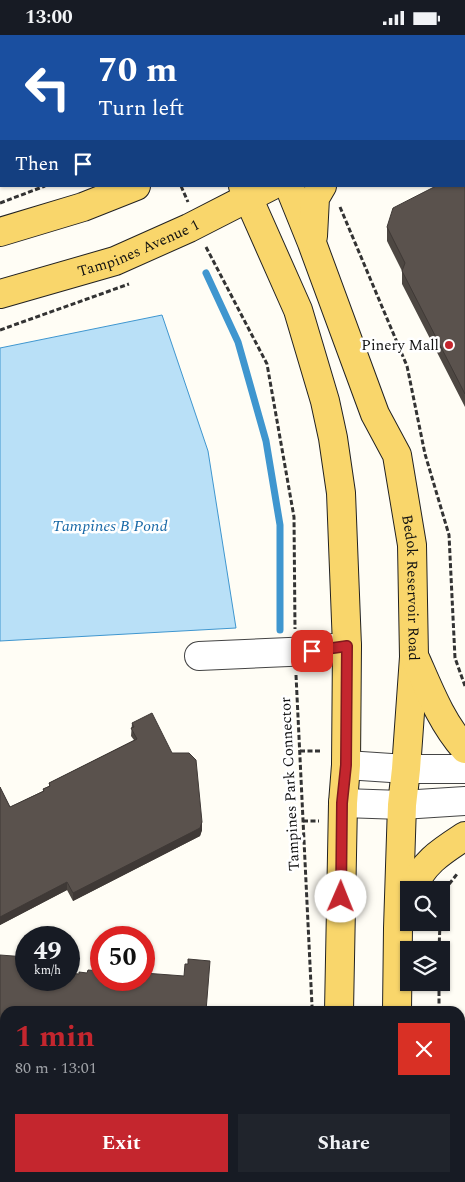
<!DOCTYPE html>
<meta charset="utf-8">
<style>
:root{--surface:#171b24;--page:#20242c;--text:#f1f3f6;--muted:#9ea1a6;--accent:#c4262e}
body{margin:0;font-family:Spectral,serif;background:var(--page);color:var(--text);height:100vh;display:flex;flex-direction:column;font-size:19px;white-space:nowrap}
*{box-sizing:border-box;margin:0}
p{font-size:16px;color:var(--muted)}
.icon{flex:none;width:28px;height:28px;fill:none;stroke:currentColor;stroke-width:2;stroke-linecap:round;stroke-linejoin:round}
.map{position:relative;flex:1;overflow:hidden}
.sheet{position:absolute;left:0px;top:971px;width:465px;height:176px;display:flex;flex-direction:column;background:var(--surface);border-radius:15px 15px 0 0;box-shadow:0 1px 4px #0004}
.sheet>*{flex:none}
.top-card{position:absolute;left:0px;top:0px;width:465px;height:152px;box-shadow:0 1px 4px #0004;background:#1a4fa0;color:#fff;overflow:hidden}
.controls{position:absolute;left:400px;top:846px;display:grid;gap:10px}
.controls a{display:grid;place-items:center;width:50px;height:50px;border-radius:0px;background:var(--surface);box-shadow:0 1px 4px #0004;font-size:25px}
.speed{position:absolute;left:15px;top:891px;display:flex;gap:10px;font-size:25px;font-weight:700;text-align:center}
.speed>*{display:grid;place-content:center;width:65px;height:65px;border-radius:50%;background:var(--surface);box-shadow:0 1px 4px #0004;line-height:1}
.speed small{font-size:12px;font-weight:400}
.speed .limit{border:8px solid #d22;background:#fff;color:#111}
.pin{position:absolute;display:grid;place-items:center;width:42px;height:42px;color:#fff;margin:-21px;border-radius:10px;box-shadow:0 2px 8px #0006}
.me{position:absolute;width:55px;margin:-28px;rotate:1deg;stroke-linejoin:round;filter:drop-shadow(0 0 4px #0008)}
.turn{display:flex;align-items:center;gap:18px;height:105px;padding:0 15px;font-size:22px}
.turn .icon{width:65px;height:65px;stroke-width:2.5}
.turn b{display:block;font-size:35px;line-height:42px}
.then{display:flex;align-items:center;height:48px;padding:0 15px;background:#0003;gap:10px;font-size:19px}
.round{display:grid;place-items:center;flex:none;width:52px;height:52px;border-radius:0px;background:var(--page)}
.head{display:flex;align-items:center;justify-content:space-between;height:85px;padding:0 15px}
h1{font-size:30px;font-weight:700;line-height:38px;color:var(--accent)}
.cta{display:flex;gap:10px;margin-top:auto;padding:10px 15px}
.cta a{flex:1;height:58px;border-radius:0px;background:var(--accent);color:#fff;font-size:20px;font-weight:700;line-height:58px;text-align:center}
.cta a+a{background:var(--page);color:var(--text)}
.status{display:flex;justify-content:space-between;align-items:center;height:35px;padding:0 25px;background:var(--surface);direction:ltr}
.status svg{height:14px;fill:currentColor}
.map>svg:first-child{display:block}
.water{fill:#b9e0f7;stroke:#3f96cf}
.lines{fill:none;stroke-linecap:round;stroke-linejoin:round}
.stream{stroke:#3f96cf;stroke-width:7}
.minor-casing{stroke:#444;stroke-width:30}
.major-casing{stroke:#222;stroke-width:30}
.path{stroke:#333;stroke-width:3;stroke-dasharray:5 2.5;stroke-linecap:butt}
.minor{stroke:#fff;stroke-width:28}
.major{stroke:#f9d66b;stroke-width:28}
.wall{fill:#4d4742}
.shaded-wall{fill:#3f3936}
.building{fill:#5a524d;stroke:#3f3936}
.route-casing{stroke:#7f191e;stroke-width:12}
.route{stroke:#c4262e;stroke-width:9}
.poi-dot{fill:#c4262e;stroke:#fff;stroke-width:2}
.labels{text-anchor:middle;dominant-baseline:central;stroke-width:5;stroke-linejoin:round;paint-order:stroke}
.street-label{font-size:15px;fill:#111;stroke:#fff}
.poi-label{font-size:15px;fill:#111;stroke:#fff;text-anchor:end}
.water-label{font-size:16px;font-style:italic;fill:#1768a6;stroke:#fff}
</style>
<div class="status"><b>13:00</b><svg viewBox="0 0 49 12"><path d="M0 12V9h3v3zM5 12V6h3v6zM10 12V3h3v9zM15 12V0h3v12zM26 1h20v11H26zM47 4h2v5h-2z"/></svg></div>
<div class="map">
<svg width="465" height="1147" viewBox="0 0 465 1147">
<rect width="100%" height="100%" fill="#fffdf5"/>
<polygon class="water" points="162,280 208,416 236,593 0,606 0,313"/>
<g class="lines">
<polyline class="stream" points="206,238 238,307 266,406 280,490 280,595"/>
<g class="minor-casing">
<g id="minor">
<polyline points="199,621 312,616 347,611"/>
<polyline points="346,730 406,734 465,734"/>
<polyline points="343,768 402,770 465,766"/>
</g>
</g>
<g class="major-casing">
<g id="major">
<polyline points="167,0 168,1"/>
<polyline points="212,0 213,1"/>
<polyline points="422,1 424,0"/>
<polyline points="464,50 465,49"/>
<polyline points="243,151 298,275 325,366 333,403 341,458 347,611 346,730 343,768 339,976"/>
<path id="s1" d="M289 151 312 208 375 379 397 420 412 510 414 622 406 734 402 770 398 893 397 976"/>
<polyline points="0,197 83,172 136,151"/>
<polyline points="313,201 315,163 322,151"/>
<path id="s2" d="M0 259 115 226 189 193 271 151"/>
<path d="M416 625C430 657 442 688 465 714"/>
<path d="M412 855C422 828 442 816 465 801"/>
<polyline points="337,1147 337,1142"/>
<polyline points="396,1147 396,1142"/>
</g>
</g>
<g class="path">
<polyline points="59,0 59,1"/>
<polyline points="121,0 121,1"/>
<polyline points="244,0 245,1"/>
<polyline points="391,1 393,0"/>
<polyline points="0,147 1,147"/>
<polyline points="181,151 188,167"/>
<polyline points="0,168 45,151"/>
<polyline points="340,172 407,331 425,419 449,500 455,623 465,651"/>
<polyline points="206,212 267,329 294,482 295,594"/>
<polyline points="0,295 129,249"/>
<polyline points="296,640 312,971"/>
<polyline points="300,716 322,716"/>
<polyline points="303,786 319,786"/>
<polyline points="441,870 447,852 457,839"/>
<polyline points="439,915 440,888"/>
<polyline points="439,976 439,948"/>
<polyline points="436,1147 436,1142"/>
</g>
<use href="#minor" class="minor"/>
<use href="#major" class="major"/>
</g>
<g class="wall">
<polygon points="0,0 1,1 1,105 0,105"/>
<polygon points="269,0 319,0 317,1 269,1"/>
<polygon points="322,0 370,0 368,1 323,1"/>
<polygon points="465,136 465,372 402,249 402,236 387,206 387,192"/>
<polygon points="132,688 202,795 200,801 73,866 67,855 0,890 0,752 10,772 43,756 43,754 49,751 49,748 134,705 131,701"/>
<polygon points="61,1142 174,1142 176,1147 63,1147"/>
</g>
<g class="shaded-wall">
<polygon points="286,0 319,0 317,1 283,1"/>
<polygon points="337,0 370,0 368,1 334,1"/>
<rect x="0" y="87" width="1" height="18"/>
<polygon points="202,787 202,795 200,801 73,866 73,858"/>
<polygon points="67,847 67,855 0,890 0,882"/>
<polygon points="5,1063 5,1071 0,1074 0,1066"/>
</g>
<g class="building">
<polygon points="0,0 56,0 57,1 1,1 1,7 0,4"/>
<polygon points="276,0 286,0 283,1 276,1"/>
<polygon points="1,14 1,87 0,87 0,18"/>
<polygon points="465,136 465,359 402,236 405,228 387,192 393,173 436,151 464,151 464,137"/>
<polygon points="152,678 172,718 189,718 196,725 202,787 200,793 73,858 67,847 0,882 0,752 10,772 44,756 43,754 50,751 49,748 137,704 131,693 134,692 132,688"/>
<polygon points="0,920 26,922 26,945 69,945 69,938 79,939 79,937 87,938 88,935 101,936 101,945 144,945 144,938 184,941 185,929 188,929 188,924 210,926 206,976 5,976 5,1063 0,1066"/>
<polygon points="0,1108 5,1118 5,1142 17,1142 20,1147 0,1147"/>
<polygon points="65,1142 174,1142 176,1147 68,1147"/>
</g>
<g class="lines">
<g class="route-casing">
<polyline id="route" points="312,616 347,611 346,730 342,768 341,862"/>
</g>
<use href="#route" class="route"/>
</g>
<circle class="poi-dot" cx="449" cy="310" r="5"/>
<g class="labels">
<g class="street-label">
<text stroke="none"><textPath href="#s2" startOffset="146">Tampines Avenue 1</textPath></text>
<text stroke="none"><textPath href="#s1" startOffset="424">Bedok Reservoir Road</textPath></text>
<text transform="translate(290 749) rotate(-93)">Tampines Park Connector</text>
</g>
<g class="poi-label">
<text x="439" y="310">Pinery Mall</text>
</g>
<g class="water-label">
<text x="110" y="491">Tampines B Pond</text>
</g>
</g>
</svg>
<div class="controls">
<a><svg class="icon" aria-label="search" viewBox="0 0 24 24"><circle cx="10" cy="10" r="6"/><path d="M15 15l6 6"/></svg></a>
<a><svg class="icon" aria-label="layers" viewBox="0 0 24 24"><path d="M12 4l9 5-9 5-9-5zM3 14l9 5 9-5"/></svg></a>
</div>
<div class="speed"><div>49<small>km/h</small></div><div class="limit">50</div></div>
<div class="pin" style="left:312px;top:616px;background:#d93025"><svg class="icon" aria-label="arrive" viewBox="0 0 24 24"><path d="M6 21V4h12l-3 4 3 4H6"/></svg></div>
<svg class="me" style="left:341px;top:862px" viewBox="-20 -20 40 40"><circle r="19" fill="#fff"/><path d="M0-13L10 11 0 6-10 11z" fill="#c4262e"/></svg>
<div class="top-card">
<div class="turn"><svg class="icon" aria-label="left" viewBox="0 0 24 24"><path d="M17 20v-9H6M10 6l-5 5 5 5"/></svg><div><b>70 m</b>Turn left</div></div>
<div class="then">Then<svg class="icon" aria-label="arrive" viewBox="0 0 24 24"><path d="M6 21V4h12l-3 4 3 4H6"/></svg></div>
</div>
<section class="sheet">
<div class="head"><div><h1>1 min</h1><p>80 m · 13:01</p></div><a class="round" style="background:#d93025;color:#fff"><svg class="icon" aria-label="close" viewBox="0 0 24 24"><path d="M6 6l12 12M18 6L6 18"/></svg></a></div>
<div class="cta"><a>Exit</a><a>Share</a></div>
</section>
</div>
